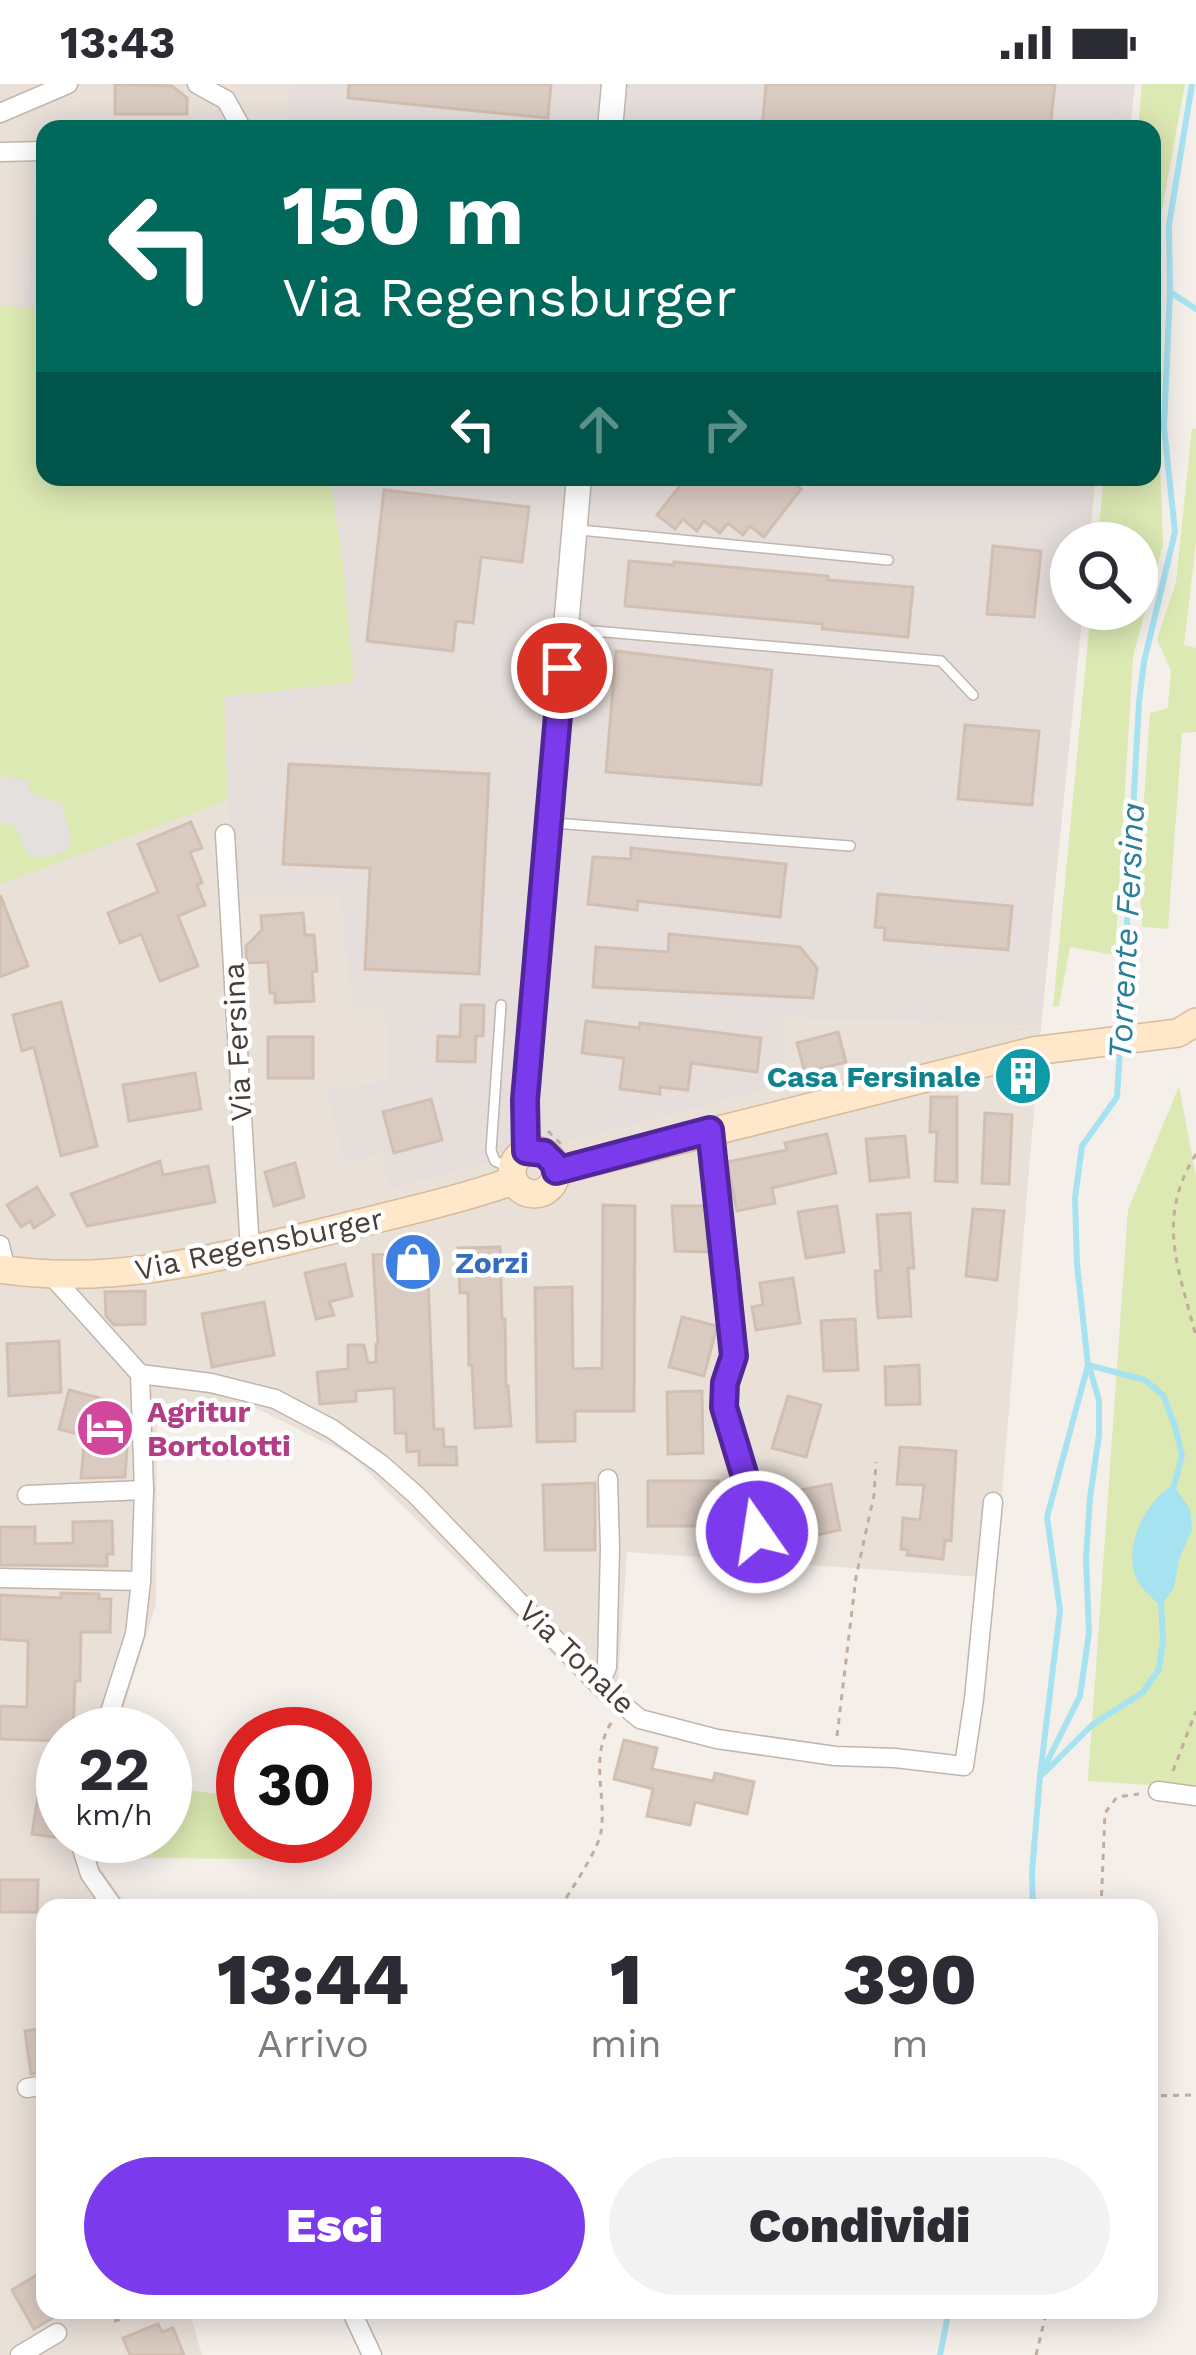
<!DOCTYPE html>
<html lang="it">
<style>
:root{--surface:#fff;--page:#f2f2f3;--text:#2b2b33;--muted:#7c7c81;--accent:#7c3aed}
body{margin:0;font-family:"Work Sans",sans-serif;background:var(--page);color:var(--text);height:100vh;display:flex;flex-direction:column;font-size:45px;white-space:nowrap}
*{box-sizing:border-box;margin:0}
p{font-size:39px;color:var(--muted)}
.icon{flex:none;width:66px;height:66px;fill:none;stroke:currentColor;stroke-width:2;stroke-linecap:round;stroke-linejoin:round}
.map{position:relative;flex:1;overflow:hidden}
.side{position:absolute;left:36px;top:1815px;width:1122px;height:420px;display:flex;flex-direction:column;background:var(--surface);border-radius:24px;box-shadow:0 6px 30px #0003}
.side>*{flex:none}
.banner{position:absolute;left:36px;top:36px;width:1125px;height:366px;border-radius:24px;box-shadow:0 6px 30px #0003;background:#00695c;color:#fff;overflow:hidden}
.buttons{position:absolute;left:1050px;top:438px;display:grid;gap:24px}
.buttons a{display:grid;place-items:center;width:108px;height:108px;border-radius:50%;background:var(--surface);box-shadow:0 6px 30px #0003;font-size:60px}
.speed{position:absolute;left:36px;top:1623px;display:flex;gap:24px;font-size:60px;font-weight:700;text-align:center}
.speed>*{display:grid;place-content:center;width:156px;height:156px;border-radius:50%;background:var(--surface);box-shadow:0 6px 30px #0003;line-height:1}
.speed small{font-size:30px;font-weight:400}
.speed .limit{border:18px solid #d22;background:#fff;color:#111}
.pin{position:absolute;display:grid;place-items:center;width:102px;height:102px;color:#fff;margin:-51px;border:6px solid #fff;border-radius:50%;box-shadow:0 3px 12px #0007}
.me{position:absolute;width:132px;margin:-66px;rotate:347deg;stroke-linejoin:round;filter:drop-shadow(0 0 9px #0008)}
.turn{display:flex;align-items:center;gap:42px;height:252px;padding:0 48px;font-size:54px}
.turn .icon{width:156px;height:156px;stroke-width:2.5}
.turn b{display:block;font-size:84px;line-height:102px}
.lanes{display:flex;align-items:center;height:114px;padding:0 48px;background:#0003;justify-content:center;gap:60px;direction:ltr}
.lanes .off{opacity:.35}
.eta{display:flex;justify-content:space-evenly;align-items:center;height:204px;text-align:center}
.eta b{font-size:72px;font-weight:800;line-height:84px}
.action{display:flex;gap:24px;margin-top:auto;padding:24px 48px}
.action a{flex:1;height:138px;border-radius:72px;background:var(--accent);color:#fff;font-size:48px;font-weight:800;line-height:138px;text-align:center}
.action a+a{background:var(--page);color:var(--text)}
.status{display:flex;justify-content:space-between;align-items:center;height:84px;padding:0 60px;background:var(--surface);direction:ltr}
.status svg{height:33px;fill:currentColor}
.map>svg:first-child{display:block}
.residential{fill:#e9e0d8}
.industrial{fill:#e5dedb}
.green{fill:#dce9b3}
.parking{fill:#e4e0de}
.water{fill:#a7e2f1}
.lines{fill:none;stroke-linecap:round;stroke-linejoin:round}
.stream{stroke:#a7e2f1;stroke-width:6}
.building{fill:#dacbc2;stroke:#d2bfb2;stroke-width:3}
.service-casing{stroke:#c1b5ac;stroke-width:12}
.minor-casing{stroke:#c1b5ac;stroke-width:21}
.tertiary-casing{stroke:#c1b5ac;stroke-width:27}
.secondary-casing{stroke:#d8bb9c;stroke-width:30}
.path{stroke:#c3ad9d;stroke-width:3;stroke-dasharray:6 6;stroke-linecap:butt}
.service{stroke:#fff;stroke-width:9}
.minor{stroke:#fff;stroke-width:18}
.tertiary{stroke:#fff;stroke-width:24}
.secondary{stroke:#ffe7ca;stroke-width:27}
.route-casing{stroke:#51269a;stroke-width:30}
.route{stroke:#7c3aed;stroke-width:21}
.labels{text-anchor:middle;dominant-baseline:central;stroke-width:9;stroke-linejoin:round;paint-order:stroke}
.street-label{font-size:30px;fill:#493f38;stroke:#fff}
.culture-label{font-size:30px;font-weight:bold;fill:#0d838f;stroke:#fff;text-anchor:end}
.shop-label{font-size:30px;font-weight:bold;fill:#366cbe;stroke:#fff;text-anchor:start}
.hotel-label{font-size:30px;font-weight:bold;fill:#b23c85;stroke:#fff;text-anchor:start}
.water-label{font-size:33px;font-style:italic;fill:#297f96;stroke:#fff}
</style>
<div class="status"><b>13:43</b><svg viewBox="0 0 49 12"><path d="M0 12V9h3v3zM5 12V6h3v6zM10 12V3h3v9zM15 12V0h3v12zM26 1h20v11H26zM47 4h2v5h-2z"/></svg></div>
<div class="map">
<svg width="1196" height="2271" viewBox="0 0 1196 2271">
<rect width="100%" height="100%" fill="#f5efea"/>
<g class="residential">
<polygon points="0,0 289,0 283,45 45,45 45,88 36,88 27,220 0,219"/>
<polygon points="228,716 339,809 352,925 384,924 389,995 329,1006 345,1080 783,934 1041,943 995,1494 627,1468 618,1597 600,1617 352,1372 254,1323 157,1319 156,1520 119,1638 163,1643 162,1650 63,1650 63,1752 154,1752 152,1774 97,1779 128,1824 45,1824 45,2226 189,2226 202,2271 0,2271 0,800"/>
</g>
<g class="industrial">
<polygon points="289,0 1135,0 1130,45 283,45"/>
<polygon points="36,87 45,88 45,393 1096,393 1089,459 1071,459 1071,525 1083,525 1041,943 784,934 786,1000 390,1105 382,1070 344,1080 328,1006 389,995 384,925 352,926 339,810 236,812 228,716 0,800 0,219 27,219"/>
</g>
<g class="green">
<polygon points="1142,0 1185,0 1160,137 1157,291 1163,461 1133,573 1115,871 1070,863 1059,922 1053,923 1091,525 1137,525 1137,459 1097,459 1104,393 1152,393 1152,45 1138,45"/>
<polygon points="0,221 45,225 45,393 330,393 342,475 354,598 224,613 228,716 0,800"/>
<polygon points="1192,344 1196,345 1196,458 1184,561 1196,564 1196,648 1182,649 1168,845 1142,843 1139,785 1150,629 1168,624 1171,587 1157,555 1176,498"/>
<polygon points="1179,1002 1196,1092 1196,1704 1088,1697 1128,1126"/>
<polygon points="165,1703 243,1713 243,1752 265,1752 265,1775 152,1774 154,1752 165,1752"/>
</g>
<polygon class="parking" points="0,693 29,696 30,708 62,721 72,758 65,768 35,774 27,770 14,741 0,739"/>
<path class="water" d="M1173 1401 1190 1425 1192 1445 1179 1476 1174 1504 1161 1522C1149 1511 1136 1501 1133 1483 1128 1454 1148 1415 1173 1401Z"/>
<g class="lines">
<g class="stream">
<polyline points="1170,208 1196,225"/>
<polyline points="1121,947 1139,618 1144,578 1175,448 1164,343 1170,208 1169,141 1192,0"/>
<polyline points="1088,1281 1145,1296 1163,1311 1175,1342 1182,1372 1172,1409"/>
<polyline points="1044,1684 1080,1612 1089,1549 1086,1474 1090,1414 1099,1351 1099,1316 1089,1282"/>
<polyline points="1043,1690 1092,1641 1143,1608 1159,1585 1163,1556 1161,1517"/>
<polyline points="1033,1824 1032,1788 1040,1692 1060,1526 1047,1433 1088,1281 1077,1180 1075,1114 1082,1062 1117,1013 1120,966"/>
<polyline points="940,2271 949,2226"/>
</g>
</g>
<g class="building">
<polygon points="115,0 172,2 187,14 187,30 115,30"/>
<polygon points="349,0 551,0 548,34 348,14"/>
<polygon points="766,0 1055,0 1050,45 762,45"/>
<polygon points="687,393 745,393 755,400 760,393 771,393 780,400 786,393 801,405 764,453 750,442 743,451 728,439 720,449 704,437 697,447 683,435 675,445 657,431"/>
<polygon points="384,406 529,423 522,478 481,473 473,539 456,537 453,567 367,557"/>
<polygon points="993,462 1041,467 1034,533 987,530"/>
<polygon points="629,477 674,481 674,478 828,492 828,496 913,503 908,553 822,545 823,540 625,522"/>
<polygon points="616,567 772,586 761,701 606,688"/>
<polygon points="965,641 1039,647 1032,721 958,715"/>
<polygon points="289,680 489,690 479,890 365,885 370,784 283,780"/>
<polygon points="191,738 202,764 190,768 202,799 197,801 205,821 178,832 198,882 160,897 141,850 120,859 108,829 158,808 138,760"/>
<polygon points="631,764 786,780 780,833 638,817 637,826 588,820 593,773 631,775"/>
<polygon points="878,810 1012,822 1008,866 884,856 885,844 875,843"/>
<polygon points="1,813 28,882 0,893 0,814"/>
<polygon points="303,829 305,851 314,851 317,887 312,888 314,917 275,919 275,909 270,909 268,878 247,879 246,862 262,846 261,832"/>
<polygon points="669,850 800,863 817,884 813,914 593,903 596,863 668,868"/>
<polygon points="61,918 97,1062 61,1072 34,963 22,967 13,931"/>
<polygon points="461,921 484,921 483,952 476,952 475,978 437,977 438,952 460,953"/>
<polygon points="586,937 639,944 640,939 761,954 757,988 691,979 688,1006 660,1003 660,1010 620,1005 624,974 582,969"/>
<polygon points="838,948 846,978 805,989 797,959"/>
<rect x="268" y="953" width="45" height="41"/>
<polygon points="195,989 201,1025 129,1037 123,1001"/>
<polygon points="931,1013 957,1013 957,1098 935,1097 937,1048 930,1048"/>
<polygon points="431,1015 442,1056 394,1069 383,1028"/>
<polygon points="985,1029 1012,1031 1009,1100 982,1099"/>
<polygon points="827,1050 836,1089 772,1104 775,1119 737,1127 727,1078 787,1066 785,1059"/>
<polygon points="905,1052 909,1093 870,1097 866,1055"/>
<polygon points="160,1077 163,1091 208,1082 215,1118 87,1142 71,1110"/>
<polygon points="295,1079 304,1113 274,1122 265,1088"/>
<polygon points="37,1103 54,1131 34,1144 30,1137 21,1143 7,1121"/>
<polygon points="603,1121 635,1122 634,1327 575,1327 575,1357 537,1358 535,1204 572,1203 573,1285 602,1284"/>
<polygon points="672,1122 705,1122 710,1168 675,1167"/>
<polygon points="837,1122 844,1168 806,1174 798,1128"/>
<polygon points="973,1125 1004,1127 997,1196 966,1192"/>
<polygon points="910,1129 914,1184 908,1184 911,1232 878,1234 875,1187 881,1187 877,1131"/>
<polygon points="500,1163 502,1235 505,1235 506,1302 508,1302 511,1342 475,1344 472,1281 469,1281 468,1209 460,1209 458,1164"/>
<polygon points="427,1169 434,1345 443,1345 444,1363 456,1363 457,1381 419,1381 419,1367 407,1368 406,1349 395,1349 394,1304 356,1307 356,1317 320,1320 317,1288 348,1285 348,1261 364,1261 368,1279 376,1278 376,1260 378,1260 373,1171"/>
<polygon points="345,1180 352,1212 329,1218 334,1231 316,1235 305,1189"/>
<polygon points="793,1194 800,1239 756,1246 752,1223 763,1221 760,1199"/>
<polygon points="145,1207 145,1240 114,1241 106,1232 105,1208"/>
<polygon points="264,1218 274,1271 212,1283 202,1230"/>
<polygon points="682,1233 717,1242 704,1292 669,1283"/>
<polygon points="855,1235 858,1286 824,1287 821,1237"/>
<polygon points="59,1257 61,1308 9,1312 7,1260"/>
<polygon points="919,1281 920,1320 886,1321 885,1283"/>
<polygon points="69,1306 115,1318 108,1347 128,1349 125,1393 81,1394 85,1352 59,1345"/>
<polygon points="702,1307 703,1369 668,1370 667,1308"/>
<polygon points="788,1312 821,1321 806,1373 772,1364"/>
<polygon points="900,1363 956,1367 951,1457 945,1456 943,1475 907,1471 908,1466 901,1465 903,1434 920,1436 924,1401 897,1400"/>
<rect x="648" y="1397" width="70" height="45"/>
<polygon points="595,1399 595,1466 545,1466 543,1401"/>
<polygon points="831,1400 840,1446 802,1454 792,1408"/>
<polygon points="112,1437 113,1470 107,1470 107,1482 0,1481 0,1443 35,1443 35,1460 73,1459 73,1438"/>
<polygon points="61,1509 99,1510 99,1515 111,1515 110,1548 81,1548 80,1597 75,1597 73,1650 63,1650 63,1657 0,1655 0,1622 27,1623 28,1557 0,1555 0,1511 61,1514"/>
<polygon points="624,1656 657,1664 652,1685 713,1697 715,1689 754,1698 747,1730 695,1718 690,1741 647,1732 653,1705 614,1695"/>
<polygon points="39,1706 63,1710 61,1754 32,1750"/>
<polygon points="0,1796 38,1796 37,1828 0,1828"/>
<polygon points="45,1944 45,1988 31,1990 25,1947"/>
<polygon points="45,2186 45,2226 66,2226 34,2245 12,2206"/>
<polygon points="158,2240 162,2248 173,2244 184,2271 130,2271 123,2254"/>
</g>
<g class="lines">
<g class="service-casing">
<g id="service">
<polyline points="580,446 888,476"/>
<polyline points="571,545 941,577 973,611"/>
<polyline points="554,739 850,762"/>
<polyline points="501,921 491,1067 495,1077 512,1085"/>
</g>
</g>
<g class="minor-casing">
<g id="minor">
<polyline points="197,0 226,16 242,45"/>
<polyline points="0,29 68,0"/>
<polyline points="0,68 45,67"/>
<polyline points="225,750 250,1166"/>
<polyline points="710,1046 735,1272 725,1299 724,1323 746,1397 757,1448 777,1460"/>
<polyline points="0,1161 6,1187"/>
<polyline points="52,1192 140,1290 144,1406 141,1497 135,1550 103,1650"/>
<polyline points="140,1290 211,1299 275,1315 332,1345 381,1380 416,1411 599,1601 640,1635 717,1655 835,1672 895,1674 964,1682 974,1615 993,1418"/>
<polyline points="27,1411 144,1406"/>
<polyline points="0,1494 141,1497"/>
<polyline points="599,1601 607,1583 610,1465 608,1395"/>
<polyline points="1158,1707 1196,1712"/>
<polyline points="78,1752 90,1790 114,1824"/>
<polyline points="27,2004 45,2001"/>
<polyline points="351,2226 372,2271"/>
<polyline points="20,2271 57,2249"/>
</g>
</g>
<g class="tertiary-casing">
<g id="tertiary">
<polyline points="610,45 614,0"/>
<polyline points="526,1067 525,1016 579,393"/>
</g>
</g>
<g class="secondary-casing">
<g id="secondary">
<circle cx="534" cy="1088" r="22"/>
<polyline points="556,1087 1033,967 1178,949 1196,938"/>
<path d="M0 1185C116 1203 224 1172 336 1145 395 1130 456 1117 513 1097"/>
</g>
</g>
<g class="path">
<polyline points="548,1047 562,1061"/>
<path d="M1196 1070C1155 1136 1179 1184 1196 1253"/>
<polyline points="837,1652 856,1493 874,1411 876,1378"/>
<polyline points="1173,1687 1196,1627"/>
<path d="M560 1824C570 1807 599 1765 601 1748 607 1710 588 1673 613 1636"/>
<polyline points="1101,1824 1105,1729 1117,1713 1139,1710"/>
<polyline points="1149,2012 1196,2011"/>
<polyline points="114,2237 155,2226"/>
<polyline points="1036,2271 1047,2226"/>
</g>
<use href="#service" class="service"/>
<use href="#minor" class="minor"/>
<use href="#tertiary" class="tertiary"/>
<use href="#secondary" class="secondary"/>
</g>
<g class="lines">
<g class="route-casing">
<polyline id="route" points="562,584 525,1016 526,1067 544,1069 554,1079 556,1087 710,1046 734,1272 725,1299 724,1323 746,1396 757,1448"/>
</g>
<use href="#route" class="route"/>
</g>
<defs>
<g id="building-disc" transform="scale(3)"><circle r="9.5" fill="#0f9aa8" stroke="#fff"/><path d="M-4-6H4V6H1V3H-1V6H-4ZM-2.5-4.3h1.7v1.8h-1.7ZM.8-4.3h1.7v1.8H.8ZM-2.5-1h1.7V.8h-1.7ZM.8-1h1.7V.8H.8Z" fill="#fff"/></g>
<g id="shop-disc" transform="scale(3)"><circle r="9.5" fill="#3f7fe0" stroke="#fff"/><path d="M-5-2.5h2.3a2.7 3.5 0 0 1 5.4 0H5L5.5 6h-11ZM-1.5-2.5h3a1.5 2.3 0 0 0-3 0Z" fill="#fff"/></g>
<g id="hotel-disc" transform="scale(3)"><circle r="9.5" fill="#d1479c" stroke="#fff"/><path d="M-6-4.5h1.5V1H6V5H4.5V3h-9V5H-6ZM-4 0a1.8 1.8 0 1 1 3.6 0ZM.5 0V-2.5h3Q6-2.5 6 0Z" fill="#fff"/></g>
</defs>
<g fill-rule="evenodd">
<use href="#building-disc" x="1023" y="992"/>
<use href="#shop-disc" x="413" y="1178"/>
<use href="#hotel-disc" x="105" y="1344"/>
</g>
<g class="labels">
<g class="street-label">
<text transform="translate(237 958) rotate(-93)">Via Fersina</text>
<text transform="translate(259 1160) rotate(-12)">Via Regensburger</text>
<text transform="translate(577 1573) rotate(44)">Via Tonale</text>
</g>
<g class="culture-label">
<text x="981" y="992">Casa Fersinale</text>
</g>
<g class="shop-label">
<text x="455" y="1178">Zorzi</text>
</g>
<g class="hotel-label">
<text x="147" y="1327">Agritur<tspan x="147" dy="34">Bortolotti</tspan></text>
</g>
<g class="water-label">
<text transform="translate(1126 847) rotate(-87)">Torrente Fersina</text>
</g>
</g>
</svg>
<div class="buttons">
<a><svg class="icon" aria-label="search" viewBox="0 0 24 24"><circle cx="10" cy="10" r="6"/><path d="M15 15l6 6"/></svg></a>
</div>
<div class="speed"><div>22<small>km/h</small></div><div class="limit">30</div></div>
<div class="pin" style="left:562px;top:584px;background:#d93025"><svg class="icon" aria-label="arrive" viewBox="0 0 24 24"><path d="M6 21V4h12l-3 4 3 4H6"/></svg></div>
<svg class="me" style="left:757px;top:1448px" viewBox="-20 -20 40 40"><circle r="17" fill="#7c3aed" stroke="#fff" stroke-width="3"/><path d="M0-11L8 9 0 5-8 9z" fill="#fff"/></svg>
<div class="banner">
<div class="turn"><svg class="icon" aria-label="left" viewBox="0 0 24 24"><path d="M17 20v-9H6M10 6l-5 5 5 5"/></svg><div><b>150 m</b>Via Regensburger</div></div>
<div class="lanes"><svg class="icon" aria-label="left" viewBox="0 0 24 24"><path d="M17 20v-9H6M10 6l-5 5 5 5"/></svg><svg class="icon off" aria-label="ahead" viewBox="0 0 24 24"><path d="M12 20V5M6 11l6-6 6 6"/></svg><svg class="icon off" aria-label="right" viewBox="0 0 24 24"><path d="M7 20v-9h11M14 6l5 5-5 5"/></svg></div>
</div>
<section class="side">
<div class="eta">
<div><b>13:44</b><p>Arrivo</p></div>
<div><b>1</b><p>min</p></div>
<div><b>390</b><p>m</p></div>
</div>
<div class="action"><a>Esci</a><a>Condividi</a></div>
</section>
</div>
